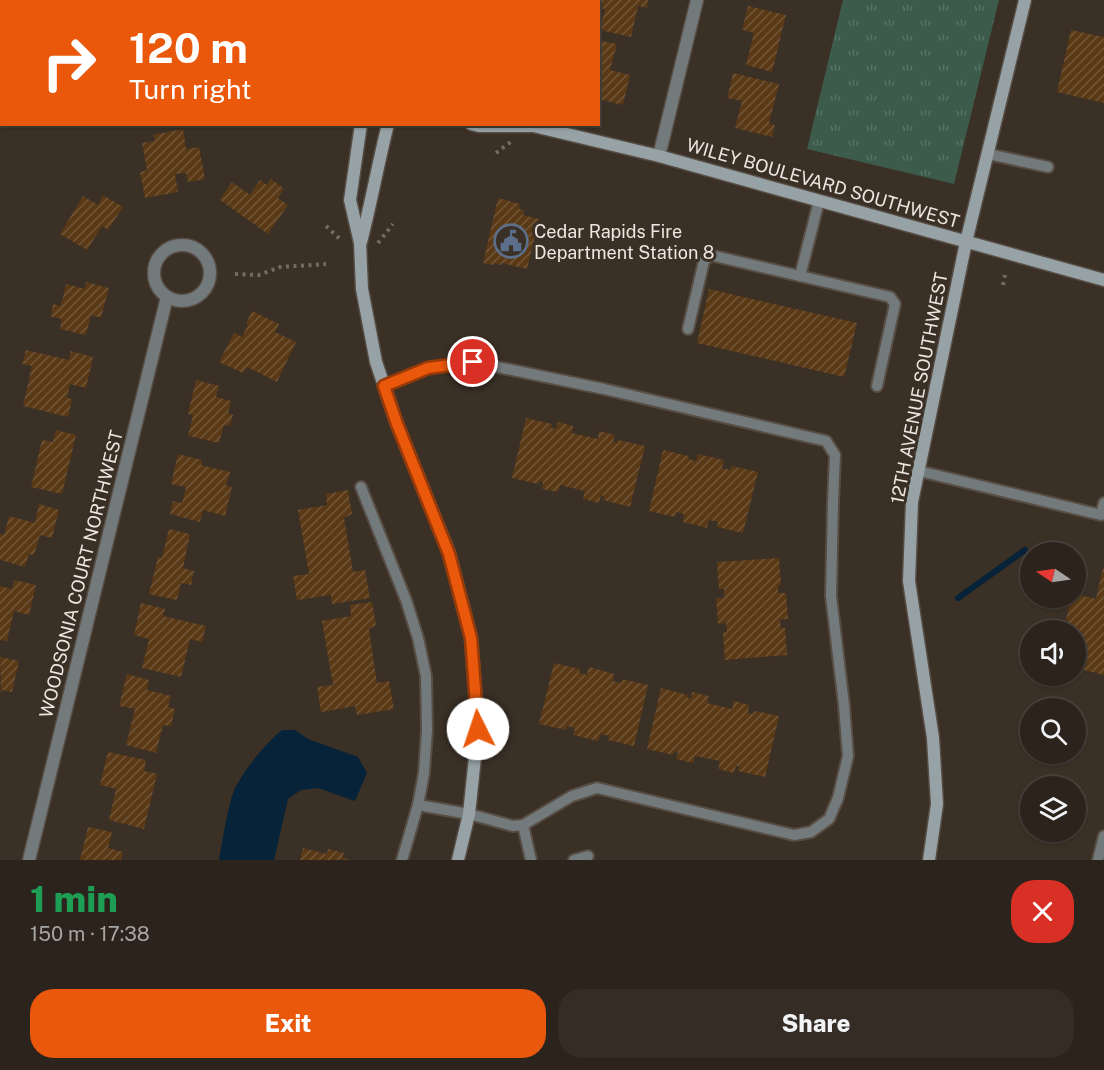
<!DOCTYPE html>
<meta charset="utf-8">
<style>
:root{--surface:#2c241c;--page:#342c25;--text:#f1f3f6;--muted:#a6a4a3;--line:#48413b;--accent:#ea580c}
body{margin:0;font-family:"Public Sans",sans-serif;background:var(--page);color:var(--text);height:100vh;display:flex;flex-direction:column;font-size:22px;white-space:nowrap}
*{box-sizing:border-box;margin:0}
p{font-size:20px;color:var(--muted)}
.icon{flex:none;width:33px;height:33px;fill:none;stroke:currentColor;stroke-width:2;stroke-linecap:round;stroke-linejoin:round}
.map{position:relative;height:860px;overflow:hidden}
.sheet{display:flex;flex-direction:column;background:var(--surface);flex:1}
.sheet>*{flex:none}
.banner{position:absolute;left:0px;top:0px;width:600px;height:126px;box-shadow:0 2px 4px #0004,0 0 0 2px var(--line);background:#ea580c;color:#fff;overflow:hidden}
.needle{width:39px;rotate:283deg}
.controls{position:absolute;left:1020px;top:542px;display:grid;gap:12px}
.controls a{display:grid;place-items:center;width:66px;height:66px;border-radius:50%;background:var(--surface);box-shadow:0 2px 4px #0004,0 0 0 2px var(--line);font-size:30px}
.pin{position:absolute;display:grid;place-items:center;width:51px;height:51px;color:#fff;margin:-26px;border:3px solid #fff;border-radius:50%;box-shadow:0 2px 6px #0007}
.me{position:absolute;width:66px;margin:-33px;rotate:356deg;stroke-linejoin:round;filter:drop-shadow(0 0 4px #0008)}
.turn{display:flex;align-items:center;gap:21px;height:126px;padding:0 30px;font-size:27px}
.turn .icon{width:78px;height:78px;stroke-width:2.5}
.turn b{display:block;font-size:42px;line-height:51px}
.round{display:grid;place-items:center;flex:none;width:63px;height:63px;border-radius:24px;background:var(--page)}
.summary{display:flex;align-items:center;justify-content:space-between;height:102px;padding:0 30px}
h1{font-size:36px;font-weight:800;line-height:45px;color:#1e9e55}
.button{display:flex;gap:12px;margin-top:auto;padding:12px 30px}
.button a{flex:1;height:69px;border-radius:24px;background:var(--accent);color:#fff;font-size:24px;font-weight:800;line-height:69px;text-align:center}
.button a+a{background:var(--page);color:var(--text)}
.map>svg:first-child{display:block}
.grass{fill:url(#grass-tufts)}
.water{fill:#062339}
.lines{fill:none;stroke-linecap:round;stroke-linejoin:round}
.stream{stroke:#062339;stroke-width:6}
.building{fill:url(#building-hatch)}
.lane-casing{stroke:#574d44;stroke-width:14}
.street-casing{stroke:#574d44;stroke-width:15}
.secondary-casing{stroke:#574d44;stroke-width:15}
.path{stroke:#746b62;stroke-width:4;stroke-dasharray:3 4.5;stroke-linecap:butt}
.lane{stroke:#727a7c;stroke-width:10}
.street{stroke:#727a7c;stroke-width:12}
.secondary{stroke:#96a2a6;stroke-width:12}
.route-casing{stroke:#983908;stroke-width:15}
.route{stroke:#ea580c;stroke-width:10}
.labels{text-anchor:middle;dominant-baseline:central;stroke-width:6;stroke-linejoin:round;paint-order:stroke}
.street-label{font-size:18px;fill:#eee7e1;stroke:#3a3026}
.poi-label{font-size:18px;fill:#eee7e1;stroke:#3a3026;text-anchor:start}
</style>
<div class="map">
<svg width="1104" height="860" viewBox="0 0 1104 860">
<defs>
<pattern id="grass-tufts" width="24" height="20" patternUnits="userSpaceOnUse" patternTransform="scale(1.5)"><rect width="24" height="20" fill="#3c5b4a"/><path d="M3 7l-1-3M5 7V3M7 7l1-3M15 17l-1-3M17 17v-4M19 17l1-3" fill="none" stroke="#587364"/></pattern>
<pattern id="building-hatch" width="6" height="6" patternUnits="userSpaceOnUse" patternTransform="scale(1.5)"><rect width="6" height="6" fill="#5a3916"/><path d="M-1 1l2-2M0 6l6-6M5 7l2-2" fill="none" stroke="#725638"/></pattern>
</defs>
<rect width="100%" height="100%" fill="#3a3026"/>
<polygon class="grass" points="843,0 999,0 954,184 807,149"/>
<path class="water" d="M282 730H295L308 739 358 757 367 773 355 801 318 788 301 790 288 799 274 860H219C223 839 226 817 232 796 239 775 265 744 282 730Z"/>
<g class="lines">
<polyline class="stream" points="958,598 1025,550"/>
</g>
<g class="building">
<polygon points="598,0 648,0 647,8 638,6 631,37 600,30 605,9 598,8"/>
<polygon points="748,6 786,15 772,72 746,65 754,33 742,30"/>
<polygon points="1071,30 1104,37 1104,103 1057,92"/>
<polygon points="598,40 617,44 610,70 630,75 623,105 598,99"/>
<polygon points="733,73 779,84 769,123 775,125 772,137 735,128 742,101 727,98"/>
<polygon points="183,129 186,149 199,147 205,179 188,182 186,173 175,174 178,192 145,198 140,172 147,170 142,143 155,141 153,135"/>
<polygon points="271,179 284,189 278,198 288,205 268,234 220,200 232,182 250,195 260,180 267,185"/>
<polygon points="103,195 123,207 108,230 102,226 87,250 60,234 83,196 98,205"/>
<polygon points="498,198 520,204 519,209 524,210 523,215 539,219 527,269 502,263 502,265 494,263 493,265 483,263"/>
<polygon points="86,282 109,288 101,318 91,315 86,335 60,329 62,319 51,317 53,304 61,306 66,284 85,289"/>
<polygon points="709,289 857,323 844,377 697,343"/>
<polygon points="252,311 279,324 275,332 296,342 277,382 247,367 243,373 219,362 234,333 242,337 248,325 246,324"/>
<polygon points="26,350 69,360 71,351 93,357 86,388 70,384 67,398 72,399 68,417 23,406 32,366 22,364"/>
<polygon points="196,380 219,386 216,397 231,401 228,413 233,415 230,426 224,425 219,443 188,436 193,415 188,414"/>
<polygon points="526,418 552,424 551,428 556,429 558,422 573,426 572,433 598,439 599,431 615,435 613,442 617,443 618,440 645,446 630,507 603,500 604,496 601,495 599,503 583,499 585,491 560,485 558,492 542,489 543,482 539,481 538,484 512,478"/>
<polygon points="56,430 76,435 62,494 31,487 42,440 53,442"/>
<polygon points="663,450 689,456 688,459 696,461 698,454 724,460 722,468 730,470 732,466 758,472 743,533 717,527 718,522 709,520 707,528 683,522 684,514 676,512 675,517 649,511"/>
<polygon points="178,454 202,460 201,465 230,472 226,485 232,487 225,516 203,510 200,522 170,514 173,501 182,503 186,487 171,484"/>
<polygon points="348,490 352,514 344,518 353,572 365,570 370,598 332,604 331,595 297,600 293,576 309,574 298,510 327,505 326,494"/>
<polygon points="39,504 59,510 52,538 40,535 34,555 29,554 25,567 0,560 0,534 4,535 9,516 35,523"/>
<polygon points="169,529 190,534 183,568 194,571 191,585 181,583 177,600 149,594 158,557 162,558"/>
<polygon points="779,558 781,585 778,585 778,593 786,593 788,619 780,619 781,628 785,628 787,655 725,660 723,633 727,632 726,623 718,624 716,598 724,598 724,589 719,589 717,562"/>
<polygon points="1103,568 1104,568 1104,675 1076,668 1076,630 1064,630 1071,597 1076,597 1076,594 1096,599"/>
<polygon points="14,580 36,585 29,615 14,611 7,641 0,640 0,586 12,589"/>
<polygon points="372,602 376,625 369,629 377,683 389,681 394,709 357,715 355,706 321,712 317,687 333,685 322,621 351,616 350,605"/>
<polygon points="141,603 165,609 163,616 206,626 202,642 190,639 181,677 142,668 149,639 134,635"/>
<polygon points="0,657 19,661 12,692 2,690 1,694"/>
<polygon points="554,663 580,669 579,673 587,675 589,667 604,671 614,674 613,681 621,683 622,679 648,685 634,746 608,740 609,736 600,734 598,741 573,735 575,728 567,726 566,730 539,724"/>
<polygon points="127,674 149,680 147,690 171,696 168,707 175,709 171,726 163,725 156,753 126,745 135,709 119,706"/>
<polygon points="661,688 688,695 687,698 691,699 692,692 709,696 707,703 732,709 734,701 749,705 748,713 753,714 754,711 779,716 765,777 738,771 739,766 736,766 734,773 718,769 720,761 695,756 693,763 676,759 678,752 674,751 673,755 647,749"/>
<polygon points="108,752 146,760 144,771 157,774 144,829 109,820 116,789 100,785"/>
<polygon points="88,827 112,832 108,848 123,852 121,860 80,860"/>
<polygon points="303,848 327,854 328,849 344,853 342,857 349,860 300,860"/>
</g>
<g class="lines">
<g class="lane-casing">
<g id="lane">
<polyline points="988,154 1048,167"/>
<polyline points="800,276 819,201"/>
<polyline points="688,329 704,261 710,255 890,297 895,304 877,386"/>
<polyline points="384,386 428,368 473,362 604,389 826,441 835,455 833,502 831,596 844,705 848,756 838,798 829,819 811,832 794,835 597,788 572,796 523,825 513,826 469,814 418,805"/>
<polyline points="919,471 1101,515 1104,503"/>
<polyline points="361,487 406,600 418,638 426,676 427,730 424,773 418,805 402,860"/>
<polyline points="523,825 531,860"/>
<polyline points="574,860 588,856"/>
<polyline points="1098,860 1104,836"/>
</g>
</g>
<g class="street-casing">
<g id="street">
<polyline points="659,156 697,0"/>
<circle cx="182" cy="273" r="28"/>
<polyline points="29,860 167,297"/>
</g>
</g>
<g class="secondary-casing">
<g id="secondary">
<polyline points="1,0 7,2"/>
<polyline points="393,2 394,0"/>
<polyline points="412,2 412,0"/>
<polyline points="361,124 350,200 360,243 362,289 376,362 397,424 449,553 471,638 478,729 469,814 458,860"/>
<polyline points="471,124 479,126 530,126"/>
<polyline points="525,124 659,156 1104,280"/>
<path d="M361 242C371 203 378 164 388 124"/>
<polyline points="929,860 937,804 933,738 909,581 912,502 966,242 1025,0"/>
</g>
</g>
<g class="path">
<polyline points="496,153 512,141"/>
<polyline points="326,226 342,241"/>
<polyline points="378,243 393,224"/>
<polyline points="235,274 259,275 280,267 326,264"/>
<polyline points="1003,285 1005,275"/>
</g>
<use href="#lane" class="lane"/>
<use href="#street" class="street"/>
<use href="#secondary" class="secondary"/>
</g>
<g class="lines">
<g class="route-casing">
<polyline id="route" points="473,362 428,368 384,386 397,424 449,554 471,638 478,729"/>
</g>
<use href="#route" class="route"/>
</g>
<defs>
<g id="civic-ring" transform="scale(1.725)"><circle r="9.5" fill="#3a3026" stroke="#5c6f8a" stroke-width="1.5"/><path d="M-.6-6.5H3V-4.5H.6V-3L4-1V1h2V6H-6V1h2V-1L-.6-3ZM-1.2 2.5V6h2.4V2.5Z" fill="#5c6f8a"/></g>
</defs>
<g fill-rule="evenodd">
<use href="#civic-ring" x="511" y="241"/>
</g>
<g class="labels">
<g class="street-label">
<text transform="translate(823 183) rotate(16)">WILEY BOULEVARD SOUTHWEST</text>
<text transform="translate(919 388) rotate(-79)">12TH AVENUE SOUTHWEST</text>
<text transform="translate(81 574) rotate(-76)">WOODSONIA COURT NORTHWEST</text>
</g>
<g class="poi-label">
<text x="534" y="231">Cedar Rapids Fire<tspan x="534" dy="21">Department Station 8</tspan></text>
</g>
</g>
</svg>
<div class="controls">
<a><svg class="needle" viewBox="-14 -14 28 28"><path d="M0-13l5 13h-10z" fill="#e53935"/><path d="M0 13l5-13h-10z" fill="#a6a4a3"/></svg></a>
<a><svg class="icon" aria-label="sound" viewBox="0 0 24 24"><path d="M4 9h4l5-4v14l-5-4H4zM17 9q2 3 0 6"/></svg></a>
<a><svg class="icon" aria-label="search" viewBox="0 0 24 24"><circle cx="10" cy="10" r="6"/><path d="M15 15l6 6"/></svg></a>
<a><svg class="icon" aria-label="layers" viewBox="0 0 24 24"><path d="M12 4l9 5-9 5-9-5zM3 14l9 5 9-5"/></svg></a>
</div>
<div class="pin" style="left:473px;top:362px;background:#d93025"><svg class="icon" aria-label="arrive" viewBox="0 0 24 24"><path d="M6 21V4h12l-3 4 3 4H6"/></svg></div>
<svg class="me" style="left:478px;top:729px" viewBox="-20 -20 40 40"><circle r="19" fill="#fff"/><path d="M0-13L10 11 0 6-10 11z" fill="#ea580c"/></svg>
<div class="banner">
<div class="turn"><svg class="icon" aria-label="right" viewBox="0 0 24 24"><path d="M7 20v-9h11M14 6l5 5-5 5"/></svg><div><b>120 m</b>Turn right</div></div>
</div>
</div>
<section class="sheet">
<div class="summary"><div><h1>1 min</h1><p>150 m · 17:38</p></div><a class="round" style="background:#d93025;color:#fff"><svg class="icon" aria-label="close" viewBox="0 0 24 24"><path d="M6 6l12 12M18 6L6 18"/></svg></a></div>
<div class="button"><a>Exit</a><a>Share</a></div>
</section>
